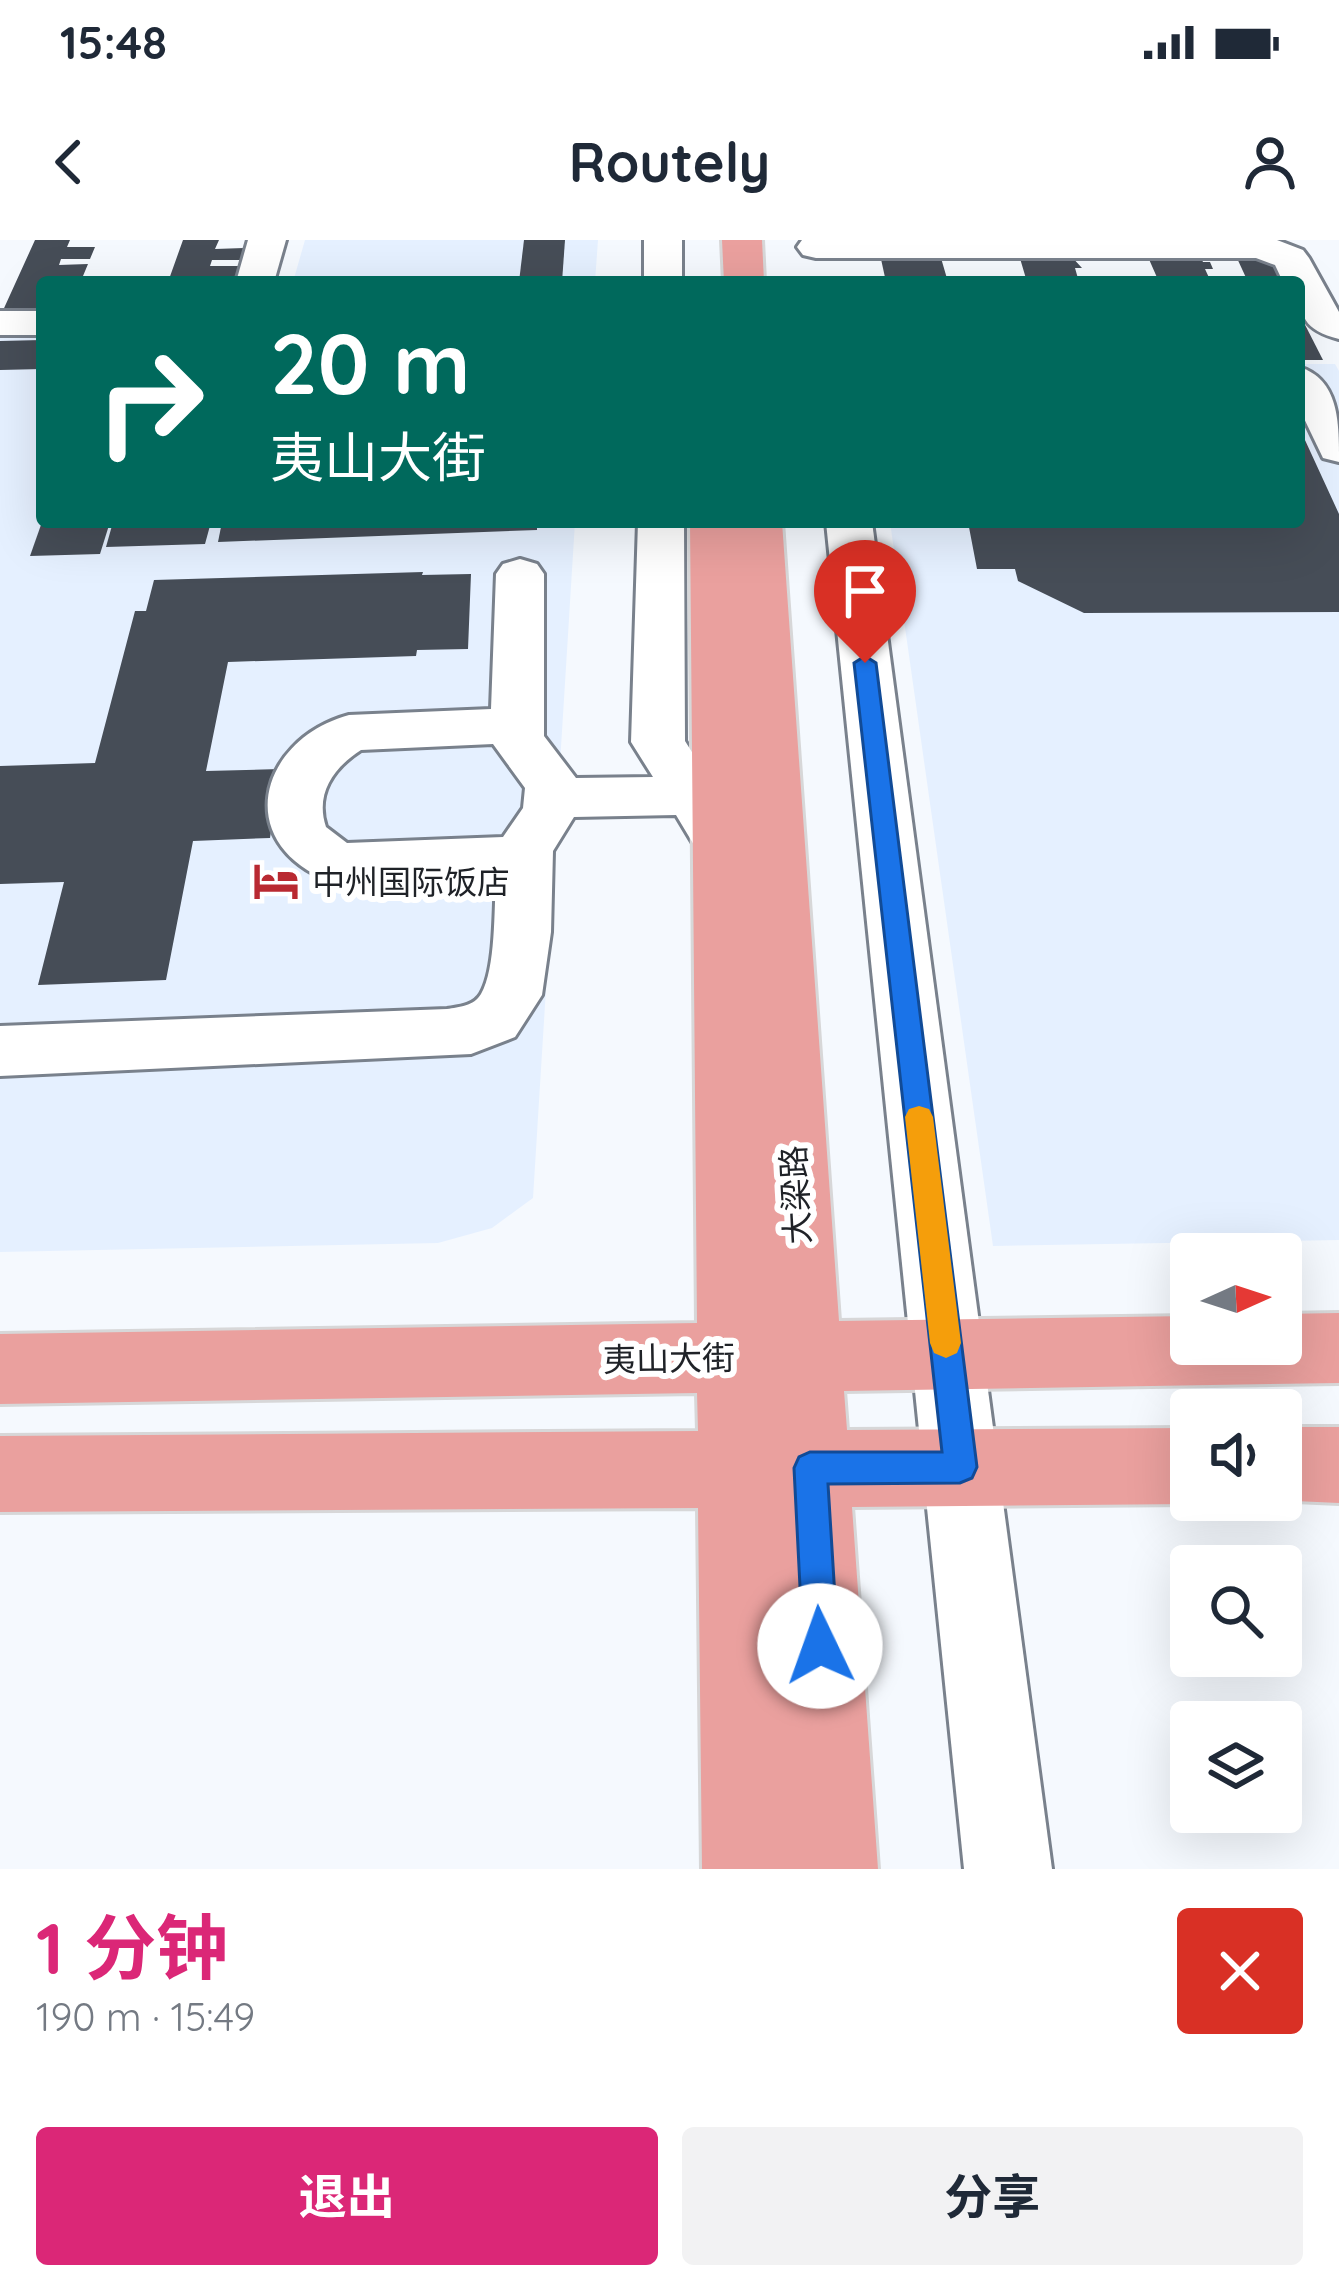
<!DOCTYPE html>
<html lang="zh">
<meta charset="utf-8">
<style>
:root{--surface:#fff;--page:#f2f2f3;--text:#1f2937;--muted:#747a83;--accent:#db2777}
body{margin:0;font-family:Quicksand,"Noto Sans SC",sans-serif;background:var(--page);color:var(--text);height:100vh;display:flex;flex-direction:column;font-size:45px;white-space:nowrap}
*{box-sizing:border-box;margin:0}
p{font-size:39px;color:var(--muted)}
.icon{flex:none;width:66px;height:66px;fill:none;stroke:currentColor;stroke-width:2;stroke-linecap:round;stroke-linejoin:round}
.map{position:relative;height:1629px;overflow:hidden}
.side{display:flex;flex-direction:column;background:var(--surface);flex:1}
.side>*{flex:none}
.banner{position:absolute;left:36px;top:36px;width:1269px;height:252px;border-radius:12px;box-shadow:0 12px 48px #0002;background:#00695c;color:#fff;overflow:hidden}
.needle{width:78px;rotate:87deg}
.controls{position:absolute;left:1170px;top:993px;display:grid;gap:24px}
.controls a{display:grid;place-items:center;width:132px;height:132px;border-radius:12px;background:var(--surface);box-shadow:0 12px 48px #0002;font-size:60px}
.pin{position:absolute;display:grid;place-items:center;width:102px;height:102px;color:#fff;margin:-123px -51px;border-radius:50% 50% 50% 0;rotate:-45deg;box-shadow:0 0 12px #0007}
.pin .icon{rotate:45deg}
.me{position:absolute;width:132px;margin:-66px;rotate:357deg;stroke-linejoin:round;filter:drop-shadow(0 0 9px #0008)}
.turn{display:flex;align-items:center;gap:42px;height:252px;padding:0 36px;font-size:54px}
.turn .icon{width:156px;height:156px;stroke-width:2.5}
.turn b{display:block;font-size:84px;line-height:102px}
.round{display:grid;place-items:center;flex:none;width:126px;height:126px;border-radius:12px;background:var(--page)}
.head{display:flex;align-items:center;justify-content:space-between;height:204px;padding:0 36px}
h1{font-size:72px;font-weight:700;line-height:90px;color:var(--accent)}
.button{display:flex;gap:24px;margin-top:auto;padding:24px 36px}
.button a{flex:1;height:138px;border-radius:12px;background:var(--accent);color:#fff;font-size:48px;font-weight:700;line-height:138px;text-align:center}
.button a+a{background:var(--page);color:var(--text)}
.status{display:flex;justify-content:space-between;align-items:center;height:84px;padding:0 60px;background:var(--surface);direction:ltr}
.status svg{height:33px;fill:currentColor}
header{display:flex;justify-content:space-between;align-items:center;height:156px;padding:0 36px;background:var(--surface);font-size:54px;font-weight:700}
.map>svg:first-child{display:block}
.built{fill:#e5f0ff}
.building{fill:#464d57}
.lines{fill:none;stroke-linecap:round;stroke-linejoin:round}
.minor-casing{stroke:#79818c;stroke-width:6}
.major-casing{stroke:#d7d7d8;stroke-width:6}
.minor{fill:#fff;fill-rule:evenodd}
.major{fill:#eaa09e;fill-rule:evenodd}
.route{fill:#1a73e8;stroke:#114b97;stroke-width:3}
.slow{fill:#f59e0b}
.labels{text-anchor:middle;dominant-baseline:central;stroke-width:12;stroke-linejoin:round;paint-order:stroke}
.poi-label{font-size:33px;fill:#1f2227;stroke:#fff;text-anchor:start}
.street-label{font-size:33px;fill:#1f2227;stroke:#fff}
</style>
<div class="status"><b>15:48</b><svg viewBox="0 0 49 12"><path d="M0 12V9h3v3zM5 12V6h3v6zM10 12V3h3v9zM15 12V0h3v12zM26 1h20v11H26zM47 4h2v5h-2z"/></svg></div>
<header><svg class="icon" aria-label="back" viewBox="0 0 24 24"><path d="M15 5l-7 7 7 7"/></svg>Routely<svg class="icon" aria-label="person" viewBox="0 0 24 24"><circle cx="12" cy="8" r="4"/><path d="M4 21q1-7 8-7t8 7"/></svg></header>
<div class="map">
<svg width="1339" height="1629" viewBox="0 0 1339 1629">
<rect width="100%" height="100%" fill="#f5f9fe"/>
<g class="built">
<polygon points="305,0 598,0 595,42 293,42"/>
<polygon points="42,92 42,282 575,282 533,958 492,988 438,1003 0,1012 0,93"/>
<polygon points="1299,124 1335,124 1339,131 1339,1000 993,1006 890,282 1299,282"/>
</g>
<g class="building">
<polygon points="35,0 70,0 67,7 95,7 90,19 61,19 59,25 88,24 83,36 53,36 51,42 42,42 42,73 0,77"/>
<polygon points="183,0 219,0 215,9 244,8 240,20 212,20 210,26 239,26 235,37 168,42"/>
<polygon points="524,0 565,0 562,42 519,42"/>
<polygon points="1019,15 1070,15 1082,28 1075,28 1079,42 1027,42"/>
<polygon points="1200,16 1203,22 1210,22 1213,29 1205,29 1211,42 1159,42 1148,17"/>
<polygon points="1236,16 1270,16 1283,42 1248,42"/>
<polygon points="941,18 948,42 886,42 881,19"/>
<polygon points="1299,73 1323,120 1299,120"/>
<polygon points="42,100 42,129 0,130 0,101"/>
<polygon points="1299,187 1339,274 1339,372 1084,373 1018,341 1015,329 977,329 968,282 1299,282"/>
<polygon points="42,282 110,282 100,314 30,316"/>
<polygon points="113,282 211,282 205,304 106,307"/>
<polygon points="222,282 537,282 537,290 218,302"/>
<polygon points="423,332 422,335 471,334 468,409 417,410 416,416 228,422 206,531 280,529 270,598 193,601 166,740 38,745 64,642 0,644 0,526 95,523 135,371 146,371 154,340"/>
</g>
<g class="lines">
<g class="minor-casing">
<g id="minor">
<polygon points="248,0 286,0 274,42 236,42"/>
<rect x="644" y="0" width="38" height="42"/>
<path d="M802 0H1277L1303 10 1309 18 1339 72V99C1304 90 1299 77 1299 42H1283L1275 25 1256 18H816L803 15 797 7Z"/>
<rect x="0" y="71" width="42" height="24"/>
<path d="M1299 127C1339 139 1339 182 1339 222L1323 218 1299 168Z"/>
<path d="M638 282H684L685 501 751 606 743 620 723 626 703 620 676 575 574 577 553 611 551 692 542 755 515 797 471 814 0 836V786L447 769C459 767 474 766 481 754 496 729 494 668 496 639L341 645C230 611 255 501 349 475L491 469 496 334 503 324 520 319 537 324 544 334V496L576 538 653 537 631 502ZM493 504 525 548 523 568 503 597 347 603 326 587C315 554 333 528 361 510Z"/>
<polygon points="826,282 872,282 1052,1629 964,1629"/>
</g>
</g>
<g class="major-casing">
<g id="major">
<polygon points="722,0 762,0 764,42 724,42"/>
<polygon points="690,282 782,282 839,1081 1191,1076 1191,1104 1281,1104 1281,1074 1339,1073 1339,1143 844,1151 847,1190 1191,1188 1191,1260 1201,1260 1191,1264 852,1267 878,1629 702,1629 698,1268 0,1272 0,1196 698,1191 697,1153 0,1164 0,1094 697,1083"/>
<polygon points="1281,1187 1339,1187 1339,1263 1273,1260 1281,1260"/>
</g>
</g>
<use href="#minor" class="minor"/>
<use href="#major" class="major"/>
</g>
<polygon class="route" points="865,416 876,423 977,1227 972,1238 960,1243 828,1244 838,1406 833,1419 820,1424 808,1419 803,1406 794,1228 799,1217 810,1212 942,1212 854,423"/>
<polygon class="slow" points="919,866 929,869 933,877 961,1103 957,1113 946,1118 934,1113 930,1103 905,877 909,869"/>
<defs>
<g id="hotel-bare" transform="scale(3.6)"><path d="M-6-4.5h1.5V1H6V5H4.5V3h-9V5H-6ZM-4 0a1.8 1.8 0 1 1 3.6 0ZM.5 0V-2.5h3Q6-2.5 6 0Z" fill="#b92931" stroke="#fff" stroke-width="2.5" paint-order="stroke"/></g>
</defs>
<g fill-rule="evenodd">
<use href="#hotel-bare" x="276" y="641"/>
</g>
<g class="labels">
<g class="poi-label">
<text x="312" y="641">中州国际饭店</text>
</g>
<g class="street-label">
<text transform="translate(795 955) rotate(-93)">大梁路</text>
<text transform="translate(669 1118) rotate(-1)">夷山大街</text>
</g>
</g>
</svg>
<div class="controls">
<a><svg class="needle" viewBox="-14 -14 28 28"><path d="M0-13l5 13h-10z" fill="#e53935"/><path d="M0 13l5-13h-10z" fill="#747a83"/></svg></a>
<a><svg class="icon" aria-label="sound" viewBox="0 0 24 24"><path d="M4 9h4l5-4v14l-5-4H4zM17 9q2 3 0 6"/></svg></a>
<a><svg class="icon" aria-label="search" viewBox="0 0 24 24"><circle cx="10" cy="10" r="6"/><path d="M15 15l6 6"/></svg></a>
<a><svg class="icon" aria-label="layers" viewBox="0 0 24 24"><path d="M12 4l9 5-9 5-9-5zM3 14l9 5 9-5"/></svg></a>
</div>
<div class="pin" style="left:865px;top:423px;background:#d93025"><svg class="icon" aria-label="arrive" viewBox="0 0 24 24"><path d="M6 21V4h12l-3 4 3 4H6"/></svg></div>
<svg class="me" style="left:820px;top:1406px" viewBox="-20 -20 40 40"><circle r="19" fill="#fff"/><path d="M0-13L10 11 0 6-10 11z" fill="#1a73e8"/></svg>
<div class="banner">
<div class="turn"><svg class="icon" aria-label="right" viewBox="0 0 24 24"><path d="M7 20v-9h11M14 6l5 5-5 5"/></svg><div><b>20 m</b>夷山大街</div></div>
</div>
</div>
<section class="side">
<div class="head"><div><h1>1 分钟</h1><p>190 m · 15:49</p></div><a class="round" style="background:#d93025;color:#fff"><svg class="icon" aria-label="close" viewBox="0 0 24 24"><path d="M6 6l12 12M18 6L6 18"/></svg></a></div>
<div class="button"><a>退出</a><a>分享</a></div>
</section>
